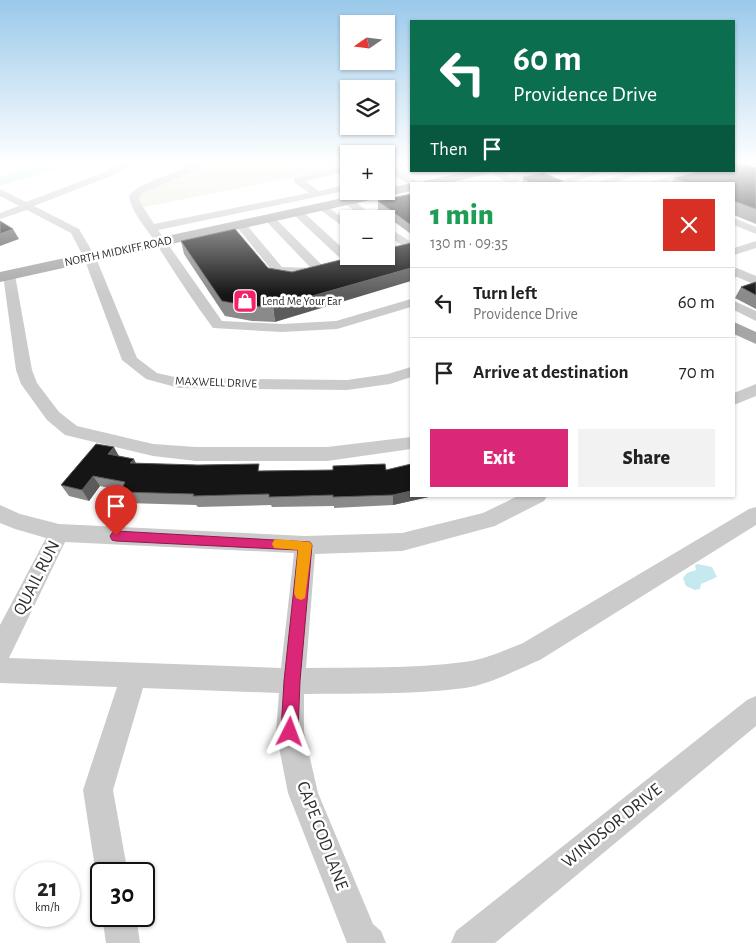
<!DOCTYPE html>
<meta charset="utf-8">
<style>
:root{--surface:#fff;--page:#f2f2f2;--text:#222;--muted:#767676;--line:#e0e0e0;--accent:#db2777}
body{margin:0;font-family:"Alegreya Sans",sans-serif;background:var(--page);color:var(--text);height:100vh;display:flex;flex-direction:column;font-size:19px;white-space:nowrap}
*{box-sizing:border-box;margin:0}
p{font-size:16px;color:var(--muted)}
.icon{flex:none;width:28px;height:28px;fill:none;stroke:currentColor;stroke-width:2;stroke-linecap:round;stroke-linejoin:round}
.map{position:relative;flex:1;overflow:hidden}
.sheet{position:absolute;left:410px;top:182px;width:325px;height:315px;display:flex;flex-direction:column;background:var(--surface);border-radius:0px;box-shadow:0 1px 4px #0004}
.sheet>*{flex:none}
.banner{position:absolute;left:410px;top:20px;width:325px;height:152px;border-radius:0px;box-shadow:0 1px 4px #0004;background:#0b6e4f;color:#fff;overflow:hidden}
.needle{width:32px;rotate:256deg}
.buttons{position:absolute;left:340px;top:15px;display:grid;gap:10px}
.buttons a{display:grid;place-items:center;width:55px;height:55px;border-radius:0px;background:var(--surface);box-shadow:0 1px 4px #0004;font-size:25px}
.speed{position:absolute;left:15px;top:862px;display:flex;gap:10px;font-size:25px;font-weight:700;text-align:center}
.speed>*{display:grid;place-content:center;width:65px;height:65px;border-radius:50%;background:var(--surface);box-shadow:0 1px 4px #0004;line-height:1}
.speed small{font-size:12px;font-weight:400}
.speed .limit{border:2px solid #111;border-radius:8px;background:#fff;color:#111}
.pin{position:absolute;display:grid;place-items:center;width:42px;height:42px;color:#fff;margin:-51px -21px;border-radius:50% 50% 50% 0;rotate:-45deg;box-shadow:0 0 5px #0007}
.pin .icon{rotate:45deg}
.me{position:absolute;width:55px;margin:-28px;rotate:3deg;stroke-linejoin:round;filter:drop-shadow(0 0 4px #0008)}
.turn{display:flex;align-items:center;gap:18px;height:105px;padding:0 20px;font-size:22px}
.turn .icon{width:65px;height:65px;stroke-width:2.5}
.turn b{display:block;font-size:35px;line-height:42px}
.then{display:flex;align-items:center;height:48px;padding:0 20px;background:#0003;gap:10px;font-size:19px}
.round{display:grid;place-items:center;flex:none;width:52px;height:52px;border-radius:0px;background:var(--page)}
.overview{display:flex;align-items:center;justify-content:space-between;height:85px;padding:0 20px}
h1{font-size:30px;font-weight:800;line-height:38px;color:#1e9e55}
.button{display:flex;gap:10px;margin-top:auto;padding:10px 20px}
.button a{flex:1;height:58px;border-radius:0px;background:var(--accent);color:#fff;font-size:20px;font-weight:800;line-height:58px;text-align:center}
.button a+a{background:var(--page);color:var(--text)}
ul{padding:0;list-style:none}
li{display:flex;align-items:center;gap:15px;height:70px;padding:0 20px;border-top:1px solid var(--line)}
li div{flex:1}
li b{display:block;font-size:19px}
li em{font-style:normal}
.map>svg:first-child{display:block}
.green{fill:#e9edda}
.water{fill:#c5e9ee}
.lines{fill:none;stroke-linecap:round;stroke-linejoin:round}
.minor{fill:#cbcbcb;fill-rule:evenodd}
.major{fill:#a6a6a6;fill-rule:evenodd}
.wall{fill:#8a8a8a}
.shaded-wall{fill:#5b5b5b}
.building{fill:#151515;stroke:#5b5b5b}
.route{fill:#db2777;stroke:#8e194d}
.slow{fill:#f59e0b}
.labels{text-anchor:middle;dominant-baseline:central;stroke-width:5;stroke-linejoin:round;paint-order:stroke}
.far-street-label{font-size:12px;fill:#2e2e2e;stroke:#fff}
.far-poi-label{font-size:12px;fill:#2e2e2e;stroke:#fff;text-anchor:start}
.near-street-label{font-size:18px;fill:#2e2e2e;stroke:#fff}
</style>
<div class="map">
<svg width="756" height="943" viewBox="0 0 756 943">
<rect width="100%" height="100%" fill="#fff"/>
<polygon class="green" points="198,163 349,163 349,166 140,208 130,193 195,167"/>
<g class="water">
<polygon points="37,163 69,163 38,175 0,186 0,177"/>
<polygon points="698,564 712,567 717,577 701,584 700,589 695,590 686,586 683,578 687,573 696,570 695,565"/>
</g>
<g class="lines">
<g class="minor">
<polygon points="122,163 133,163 111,176 34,206 79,229 96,258 137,358 157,373 179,378 347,380 388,374 411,367 411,377 390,384 347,390 179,388 146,379 122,360 84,258 71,233 27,210 0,219 0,213 19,206 0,196 0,189 26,202 105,172"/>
<path d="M193 163H203L190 173 142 193 139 197 140 202 154 224 309 193 294 182V178L342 167 349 171V178L340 173 305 181 319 191 349 184V190L158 230 222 321 282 324 336 321 411 299V307L337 329 282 332 213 328C192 300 173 270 154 240 145 227 131 211 129 196 142 180 175 175 193 163Z"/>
<polygon points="386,163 389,163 420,184 411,184 411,186 386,169"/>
<polygon points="748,163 756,163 756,168"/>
<polygon points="488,171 499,171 510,177 522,174 520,171 562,171 558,174 517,181 521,184 509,184"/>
<polygon points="592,171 608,171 565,184 560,181"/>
<polygon points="636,171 652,171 608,184 591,184"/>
<polygon points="687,171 702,171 661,184 644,184"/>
<polygon points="348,198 352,199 377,219 365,219 344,203 344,199"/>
<polygon points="323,204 349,222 349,231 319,209 319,205"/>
<polygon points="297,209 301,210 349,254 349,256 373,256 371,258 308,277 274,273 237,227 236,225 237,223 245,223 282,267 311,268 265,220 264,218 265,216 273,216 322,265 342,260 293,214 292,212"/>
<polygon points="734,218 756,227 756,234 734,225"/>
<polygon points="386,226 411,242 411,248 404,247 386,234"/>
<polygon points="756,241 756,248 734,255 734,248"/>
<polygon points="737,268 756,276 756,285 737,277 734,278 734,269"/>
<polygon points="9,271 15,275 32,370 37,383 59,412 77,426 153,444 196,447 327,447 411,437 411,449 327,461 196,461 153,456 65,435 47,420 21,384 16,370 3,275"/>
<polygon points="734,301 756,311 756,321 734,310"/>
<polygon points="756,384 756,396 734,405 734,393"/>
<path d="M518 496H547L544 501 495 526 402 551 315 554 306 668C358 667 412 669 464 662 484 660 505 650 523 643L749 509 756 507V525L540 660C516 670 490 684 465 688 412 695 357 693 304 694V732L318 793 373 924 381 931 386 943H347L288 793 276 732 279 693 143 688 113 790 128 874H101V885L96 874 83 790 117 687 0 683V625L46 538 15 529 0 523V505L20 514 59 524 305 536 402 533 483 513ZM65 542 294 553 281 668 9 658Z"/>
<polygon points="756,696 756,726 495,943 451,943 456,931 747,700"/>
<polygon points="102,916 136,916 140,943 106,943"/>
</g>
<g class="major">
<polygon points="469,171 492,171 490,173 445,184 422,184 424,181"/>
<polygon points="411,183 411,191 0,282 0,272 375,191 386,191 386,189"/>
<polygon points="734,322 756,332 756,344 734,334"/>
</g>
</g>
<g class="wall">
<polygon points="756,168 756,224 734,215 734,184 671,184 674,178"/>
<polygon points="523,177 562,184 522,184"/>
<polygon points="411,194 411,234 378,210 378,201"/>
<polygon points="181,241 268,268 275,322 252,321 225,316 184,254"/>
<polygon points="756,282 756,309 735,298 741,287"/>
<polygon points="118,456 136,464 261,471 386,470 411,496 433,496 393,505 334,508 334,506 272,507 271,505 198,507 196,505 126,503 120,492 121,491 100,486 89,501 69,496 61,485"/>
</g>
<g class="shaded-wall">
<polygon points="563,181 562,184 552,184"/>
<polygon points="13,229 19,239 0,246 0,234"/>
<polygon points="411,268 411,281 275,322 273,307"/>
<polygon points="114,447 120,458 108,454"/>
<polygon points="134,459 139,470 130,463"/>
<polygon points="93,476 100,486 89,501 82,490"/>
<polygon points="411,491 411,496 433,496 393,505 393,495"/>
</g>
<g class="building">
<polygon points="736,163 743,163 756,168 756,209 734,201 734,184 689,184 674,178 701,171 734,171 734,164"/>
<polygon points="543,173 563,181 552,184 533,184 524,179 523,177"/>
<polygon points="411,194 411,225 378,201"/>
<polygon points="0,221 13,229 0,234"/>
<polygon points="235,229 268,268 292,272 356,256 386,256 386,249 411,243 411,268 273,307 249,306 222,301 181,241"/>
<polygon points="756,282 756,295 741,287"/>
<polygon points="96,444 114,447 108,454 134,459 130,463 198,465 259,464 258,471 333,470 333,466 385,464 386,470 411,464 411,491 393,495 333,497 333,495 269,497 269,494 193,496 194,494 120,492 125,482 93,476 82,490 61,485"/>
</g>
<linearGradient id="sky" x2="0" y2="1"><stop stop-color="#9ac9ea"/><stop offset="0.55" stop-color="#fff"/><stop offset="1" stop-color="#fff" stop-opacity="0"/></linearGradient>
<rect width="756" height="295" fill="url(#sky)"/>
<polygon class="route" points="116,531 310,542 312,545 300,681 298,732 296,738 290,740 284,738 281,732 284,681 298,550 116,541 112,540 110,536 112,533"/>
<polygon class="slow" points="278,539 310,542 312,545 305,598 301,600 296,598 294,593 298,550 274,548 272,544 274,540"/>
<defs>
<g id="shop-square" transform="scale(1.25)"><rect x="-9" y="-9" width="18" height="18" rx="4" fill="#f32269" stroke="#fff"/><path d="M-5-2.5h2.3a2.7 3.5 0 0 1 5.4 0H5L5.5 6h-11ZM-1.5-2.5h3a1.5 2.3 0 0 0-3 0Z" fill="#fff"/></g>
</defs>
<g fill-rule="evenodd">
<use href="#shop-square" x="245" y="301"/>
</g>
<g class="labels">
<g class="far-street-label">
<text transform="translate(118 251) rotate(-12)">NORTH MIDKIFF ROAD</text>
<text transform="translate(216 382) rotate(2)">MAXWELL DRIVE</text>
</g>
<g class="far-poi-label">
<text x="262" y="301">Lend Me Your Ear</text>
</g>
<g class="near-street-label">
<text transform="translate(37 578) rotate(-63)">QUAIL RUN</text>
<text transform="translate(612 826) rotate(-39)">WINDSOR DRIVE</text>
<text transform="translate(322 836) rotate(69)">CAPE COD LANE</text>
</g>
</g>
</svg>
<div class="buttons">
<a><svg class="needle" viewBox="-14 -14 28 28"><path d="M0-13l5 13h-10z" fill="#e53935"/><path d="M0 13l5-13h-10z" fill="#767676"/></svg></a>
<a><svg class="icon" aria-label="layers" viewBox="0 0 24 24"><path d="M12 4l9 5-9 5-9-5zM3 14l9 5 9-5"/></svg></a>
<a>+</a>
<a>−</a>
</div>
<div class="speed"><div>21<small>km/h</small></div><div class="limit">30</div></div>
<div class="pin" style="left:116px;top:536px;background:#d93025"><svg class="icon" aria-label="arrive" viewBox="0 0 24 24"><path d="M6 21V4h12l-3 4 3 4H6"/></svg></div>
<svg class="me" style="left:290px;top:732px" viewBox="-20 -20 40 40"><path d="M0-17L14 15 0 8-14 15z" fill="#db2777" stroke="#fff" stroke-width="4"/></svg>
<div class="banner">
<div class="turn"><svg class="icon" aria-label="left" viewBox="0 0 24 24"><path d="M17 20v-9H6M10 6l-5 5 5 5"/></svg><div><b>60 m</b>Providence Drive</div></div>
<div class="then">Then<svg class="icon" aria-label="arrive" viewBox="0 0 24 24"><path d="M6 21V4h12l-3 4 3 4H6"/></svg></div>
</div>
<section class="sheet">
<div class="overview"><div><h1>1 min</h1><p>130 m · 09:35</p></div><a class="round" style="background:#d93025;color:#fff"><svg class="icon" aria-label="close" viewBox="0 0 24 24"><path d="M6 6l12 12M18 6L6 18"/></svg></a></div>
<ul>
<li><svg class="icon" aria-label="left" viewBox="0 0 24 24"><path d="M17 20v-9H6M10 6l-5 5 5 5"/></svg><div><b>Turn left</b><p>Providence Drive</p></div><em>60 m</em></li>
<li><svg class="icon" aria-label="arrive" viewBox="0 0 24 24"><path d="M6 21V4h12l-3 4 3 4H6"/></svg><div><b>Arrive at destination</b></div><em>70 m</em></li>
</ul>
<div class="button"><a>Exit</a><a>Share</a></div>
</section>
</div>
